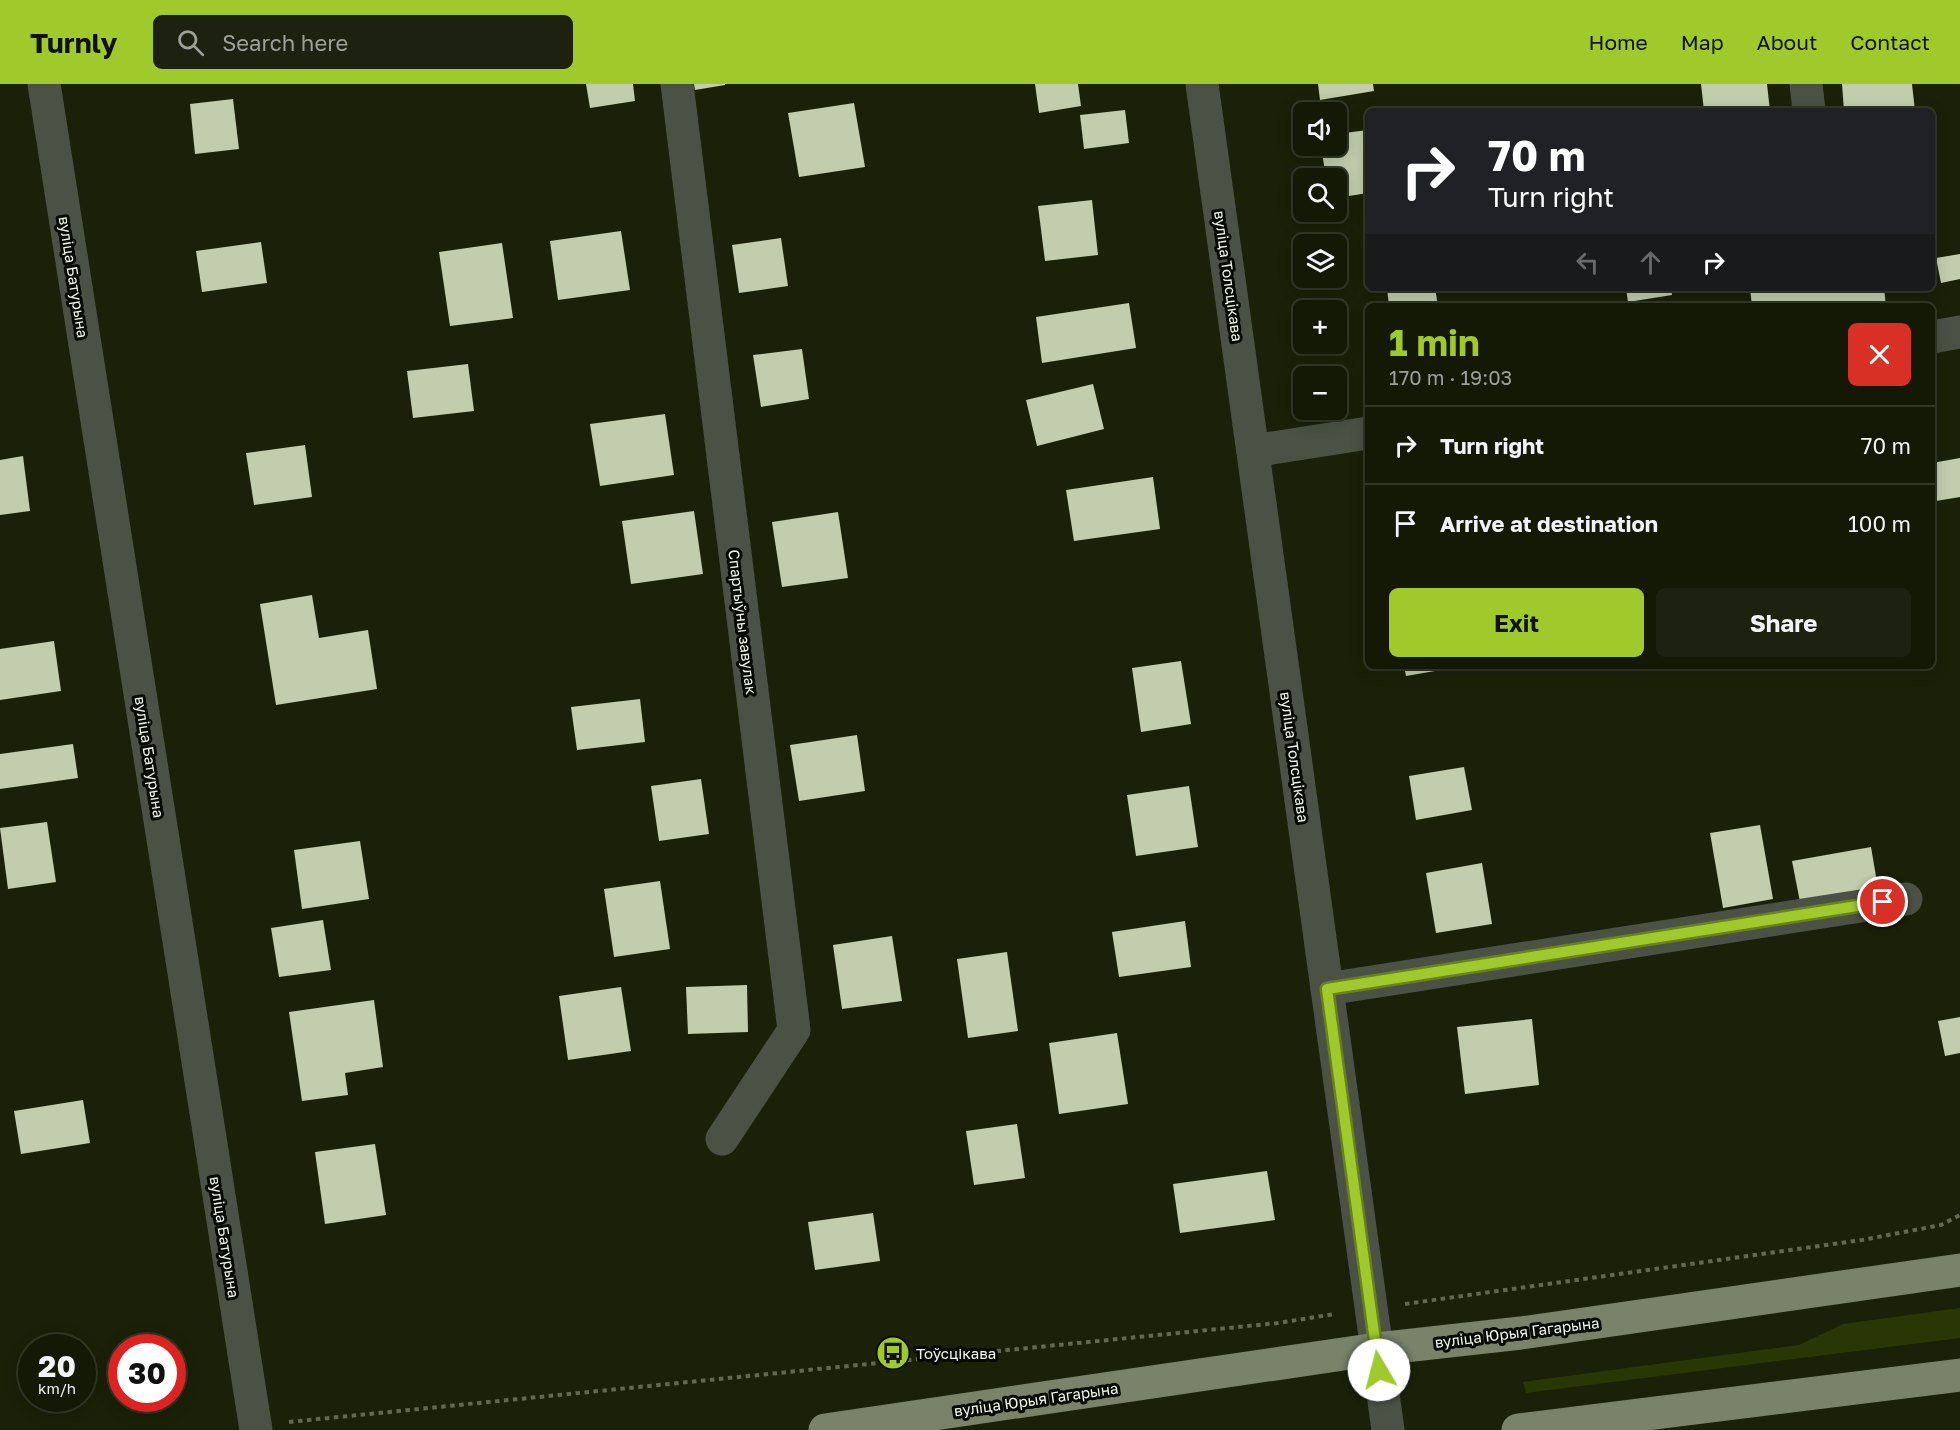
<!DOCTYPE html>
<meta charset="utf-8">
<style>
:root{--surface:#141906;--page:#1d2210;--text:#f1f3f6;--muted:#9da09b;--line:#333828;--accent:#a0ca2c}
body{margin:0;font-family:"Golos Text",sans-serif;background:var(--page);color:var(--text);height:100vh;display:flex;flex-direction:column;font-size:22px;white-space:nowrap}
*{box-sizing:border-box;margin:0}
p{font-size:20px;color:var(--muted)}
.icon{flex:none;width:33px;height:33px;fill:none;stroke:currentColor;stroke-width:2;stroke-linecap:round;stroke-linejoin:round}
.map{position:relative;flex:1;overflow:hidden}
.drawer{position:absolute;left:1365px;top:219px;width:570px;height:366px;display:flex;flex-direction:column;background:var(--surface);border-radius:9px;box-shadow:0 3px 15px #0003,0 0 0 2px var(--line)}
.drawer>*{flex:none}
.top-card{position:absolute;left:1365px;top:24px;width:570px;height:183px;border-radius:9px;box-shadow:0 3px 15px #0003,0 0 0 2px var(--line);background:#202124;color:#fff;overflow:hidden}
.controls{position:absolute;left:1293px;top:18px;display:grid;gap:12px}
.controls a{display:grid;place-items:center;width:54px;height:54px;border-radius:9px;background:var(--surface);box-shadow:0 3px 15px #0003,0 0 0 2px var(--line);font-size:30px}
.speed{position:absolute;left:18px;top:1250px;display:flex;gap:12px;font-size:30px;font-weight:700;text-align:center}
.speed>*{display:grid;place-content:center;width:78px;height:78px;border-radius:50%;background:var(--surface);box-shadow:0 3px 15px #0003,0 0 0 2px var(--line);line-height:1}
.speed small{font-size:15px;font-weight:400}
.speed .limit{border:9px solid #d22;background:#fff;color:#111}
.pin{position:absolute;display:grid;place-items:center;width:51px;height:51px;color:#fff;margin:-26px;border:3px solid #fff;border-radius:50%;box-shadow:0 2px 6px #0007}
.me{position:absolute;width:66px;margin:-33px;rotate:352deg;stroke-linejoin:round;filter:drop-shadow(0 0 4px #0008)}
.turn{display:flex;align-items:center;gap:21px;height:126px;padding:0 24px;font-size:27px}
.turn .icon{width:78px;height:78px;stroke-width:2.5}
.turn b{display:block;font-size:42px;line-height:51px}
.lanes{display:flex;align-items:center;height:57px;padding:0 24px;background:#0003;justify-content:center;gap:30px;direction:ltr}
.lanes .off{opacity:.35}
.round{display:grid;place-items:center;flex:none;width:63px;height:63px;border-radius:9px;background:var(--page)}
.overview{display:flex;align-items:center;justify-content:space-between;height:102px;padding:0 24px}
h1{font-size:36px;font-weight:700;line-height:45px;color:var(--accent)}
.cta{display:flex;gap:12px;margin-top:auto;padding:12px 24px}
.cta a{flex:1;height:69px;border-radius:9px;background:var(--accent);color:#111;font-size:24px;font-weight:700;line-height:69px;text-align:center}
.cta a+a{background:var(--page);color:var(--text)}
ul{padding:0;list-style:none}
li{display:flex;align-items:center;gap:18px;height:78px;padding:0 24px;border-top:2px solid var(--line)}
li div{flex:1}
li b{display:block;font-size:22px}
li em{font-style:normal}
header{display:flex;align-items:center;gap:36px;box-sizing:border-box;height:84px;padding:0 30px;background:var(--accent);color:#111}
header strong{font-size:28px}
nav{display:flex;gap:33px;margin-inline-start:auto;font-size:21px}
.search{width:420px;height:54px;background:var(--page);display:flex;align-items:center;gap:15px;box-sizing:border-box;padding:0 21px;border-radius:9px;color:var(--muted);font-size:22px}
.map>svg:first-child{display:block}
.green{fill:#293705}
.building{fill:#c1cdad}
.lines{fill:none;stroke-linecap:round;stroke-linejoin:round}
.path{stroke:#626852;stroke-width:4;stroke-dasharray:4.5 4.5;stroke-linecap:butt}
.minor{stroke:#4c5145;stroke-width:33}
.major{stroke:#7a836a;stroke-width:33}
.route-casing{stroke:#68831d;stroke-width:15}
.route{stroke:#a0ca2c;stroke-width:10}
.labels{text-anchor:middle;dominant-baseline:central;stroke-width:6;stroke-linejoin:round;paint-order:stroke}
.street-label{font-size:15px;fill:#f2f8e8;stroke:#060a02}
.poi-label{font-size:15px;fill:#f2f8e8;stroke:#060a02;text-anchor:start}
</style>
<header>
<strong>Turnly</strong>
<div class="search"><svg class="icon" aria-label="search" viewBox="0 0 24 24"><circle cx="10" cy="10" r="6"/><path d="M15 15l6 6"/></svg>Search here</div>
<nav><a>Home</a><a>Map</a><a>About</a><a>Contact</a></nav>
</header>
<div class="map">
<svg width="1960" height="1346" viewBox="0 0 1960 1346">
<rect width="100%" height="100%" fill="#1a2108"/>
<polygon class="green" points="1960,1224 1960,1254 1526,1309 1523,1298 1799,1261 1843,1240"/>
<g class="building">
<polygon points="586,0 633,0 635,17 590,24"/>
<polygon points="694,0 725,0 725,1 695,6"/>
<polygon points="1035,0 1078,0 1081,22 1039,29"/>
<polygon points="1318,0 1373,0 1374,7 1320,16"/>
<polygon points="1701,0 1767,0 1770,27 1704,27"/>
<polygon points="1842,0 1912,0 1915,27 1844,27"/>
<polygon points="233,15 239,65 195,70 190,20"/>
<polygon points="854,19 865,83 799,93 788,29"/>
<polygon points="1125,26 1129,59 1084,65 1080,31"/>
<polygon points="1368,46 1368,109 1336,114 1336,94 1326,94 1321,62 1336,62 1336,50"/>
<polygon points="1092,116 1098,171 1045,177 1038,122"/>
<polygon points="621,147 630,206 558,216 550,157"/>
<polygon points="781,154 788,202 739,209 732,161"/>
<polygon points="261,158 267,199 202,208 196,167"/>
<polygon points="502,159 513,234 450,242 439,168"/>
<polygon points="1960,170 1960,195 1941,199 1936,174"/>
<polygon points="1387,204 1435,204 1438,222 1389,222"/>
<polygon points="1626,204 1671,204 1672,211 1628,218"/>
<polygon points="1750,204 1884,204 1886,222 1752,222"/>
<polygon points="1129,219 1136,264 1042,279 1036,233"/>
<polygon points="802,265 809,315 761,323 753,271"/>
<polygon points="468,280 474,327 413,334 407,287"/>
<polygon points="1093,300 1104,345 1037,362 1026,316"/>
<polygon points="665,330 674,391 600,402 590,340"/>
<polygon points="305,361 312,413 254,421 246,369"/>
<polygon points="23,372 30,427 0,431 0,376"/>
<polygon points="1960,374 1960,413 1936,417 1932,379"/>
<polygon points="1153,393 1160,445 1074,457 1066,406"/>
<polygon points="694,427 703,490 631,500 622,437"/>
<polygon points="838,428 848,494 782,503 772,438"/>
<polygon points="312,511 319,554 368,546 377,605 276,621 260,520"/>
<polygon points="54,557 61,607 0,616 0,565"/>
<polygon points="1181,577 1191,640 1141,648 1132,584"/>
<polygon points="1404,582 1457,582 1458,583 1406,592"/>
<polygon points="640,615 645,658 577,666 571,623"/>
<polygon points="857,651 865,707 799,717 790,661"/>
<polygon points="73,660 78,694 0,705 0,670"/>
<polygon points="1464,683 1472,726 1416,736 1409,692"/>
<polygon points="701,695 709,750 659,757 651,702"/>
<polygon points="1189,702 1198,763 1136,772 1127,711"/>
<polygon points="47,738 56,798 8,805 0,744"/>
<polygon points="1760,741 1773,815 1723,824 1710,749"/>
<polygon points="360,757 369,815 302,825 294,766"/>
<polygon points="1871,763 1878,804 1800,818 1792,777"/>
<polygon points="1482,779 1492,840 1436,849 1426,789"/>
<polygon points="660,797 670,865 614,873 604,805"/>
<polygon points="323,836 331,886 279,893 271,844"/>
<polygon points="1185,837 1191,883 1119,893 1112,848"/>
<polygon points="892,852 902,917 842,925 833,861"/>
<polygon points="1007,868 1018,947 968,954 957,875"/>
<polygon points="747,901 748,948 688,950 686,903"/>
<polygon points="621,903 631,967 568,976 559,912"/>
<polygon points="374,916 383,983 345,989 348,1011 302,1017 289,928"/>
<polygon points="1960,933 1960,969 1945,972 1938,937"/>
<polygon points="1532,935 1539,1001 1465,1010 1457,943"/>
<polygon points="1117,949 1128,1020 1059,1030 1049,959"/>
<polygon points="83,1016 90,1059 21,1070 14,1027"/>
<polygon points="1017,1040 1025,1094 974,1101 966,1047"/>
<polygon points="375,1060 386,1131 325,1140 315,1068"/>
<polygon points="1267,1087 1275,1136 1180,1149 1173,1100"/>
<polygon points="873,1129 880,1177 815,1186 808,1138"/>
</g>
<g class="lines">
<g class="path">
<polyline points="1405,1220 1862,1156 1941,1141 1960,1131"/>
<polyline points="289,1338 1278,1239 1335,1230"/>
</g>
<g class="minor">
<polyline points="44,0 256,1346"/>
<polyline points="677,0 794,946 722,1055"/>
<polyline points="1202,0 1388,1346"/>
<polyline points="1806,0 1809,27"/>
<polyline points="1932,253 1960,248"/>
<polyline points="1253,367 1368,349"/>
<polyline points="1327,905 1906,815"/>
</g>
<g class="major">
<polyline points="825,1346 1377,1265 1521,1249 1960,1186"/>
<polyline points="1518,1346 1960,1291"/>
</g>
</g>
<g class="lines">
<g class="route-casing">
<polyline id="route" points="1379,1286 1327,905 1883,818"/>
</g>
<use href="#route" class="route"/>
</g>
<defs>
<g id="bus-disc" transform="scale(1.725)"><circle r="9.5" fill="#a0ca2c" stroke="#060a02"/><path d="M-5-6H5V4H4V6H2V4H-2V6H-4V4H-5ZM-3.5-4V0h7V-4ZM-3.5 1.2v1.5H-2V1.2ZM2 1.2v1.5H3.5V1.2Z" fill="#111"/></g>
</defs>
<g fill-rule="evenodd">
<use href="#bus-disc" x="893" y="1269"/>
</g>
<g class="labels">
<g class="street-label">
<text transform="translate(1229 192) rotate(82)">вуліца Толсцікава</text>
<text transform="translate(74 193) rotate(81)">вуліца Батурына</text>
<text transform="translate(743 538) rotate(83)">Спартыўны завулак</text>
<text transform="translate(150 673) rotate(81)">вуліца Батурына</text>
<text transform="translate(1295 673) rotate(82)">вуліца Толсцікава</text>
<text transform="translate(225 1153) rotate(81)">вуліца Батурына</text>
<text transform="translate(1517 1248) rotate(-7)">вуліца Юрыя Гагарына</text>
<text transform="translate(1036 1315) rotate(-8)">вуліца Юрыя Гагарына</text>
</g>
<g class="poi-label">
<text x="916" y="1269">Тоўсцікава</text>
</g>
</g>
</svg>
<div class="controls">
<a><svg class="icon" aria-label="sound" viewBox="0 0 24 24"><path d="M4 9h4l5-4v14l-5-4H4zM17 9q2 3 0 6"/></svg></a>
<a><svg class="icon" aria-label="search" viewBox="0 0 24 24"><circle cx="10" cy="10" r="6"/><path d="M15 15l6 6"/></svg></a>
<a><svg class="icon" aria-label="layers" viewBox="0 0 24 24"><path d="M12 4l9 5-9 5-9-5zM3 14l9 5 9-5"/></svg></a>
<a>+</a>
<a>−</a>
</div>
<div class="speed"><div>20<small>km/h</small></div><div class="limit">30</div></div>
<div class="pin" style="left:1883px;top:818px;background:#d93025"><svg class="icon" aria-label="arrive" viewBox="0 0 24 24"><path d="M6 21V4h12l-3 4 3 4H6"/></svg></div>
<svg class="me" style="left:1379px;top:1286px" viewBox="-20 -20 40 40"><circle r="19" fill="#fff"/><path d="M0-13L10 11 0 6-10 11z" fill="#a0ca2c"/></svg>
<div class="top-card">
<div class="turn"><svg class="icon" aria-label="right" viewBox="0 0 24 24"><path d="M7 20v-9h11M14 6l5 5-5 5"/></svg><div><b>70 m</b>Turn right</div></div>
<div class="lanes"><svg class="icon off" aria-label="left" viewBox="0 0 24 24"><path d="M17 20v-9H6M10 6l-5 5 5 5"/></svg><svg class="icon off" aria-label="ahead" viewBox="0 0 24 24"><path d="M12 20V5M6 11l6-6 6 6"/></svg><svg class="icon" aria-label="right" viewBox="0 0 24 24"><path d="M7 20v-9h11M14 6l5 5-5 5"/></svg></div>
</div>
<section class="drawer">
<div class="overview"><div><h1>1 min</h1><p>170 m · 19:03</p></div><a class="round" style="background:#d93025;color:#fff"><svg class="icon" aria-label="close" viewBox="0 0 24 24"><path d="M6 6l12 12M18 6L6 18"/></svg></a></div>
<ul>
<li><svg class="icon" aria-label="right" viewBox="0 0 24 24"><path d="M7 20v-9h11M14 6l5 5-5 5"/></svg><div><b>Turn right</b></div><em>70 m</em></li>
<li><svg class="icon" aria-label="arrive" viewBox="0 0 24 24"><path d="M6 21V4h12l-3 4 3 4H6"/></svg><div><b>Arrive at destination</b></div><em>100 m</em></li>
</ul>
<div class="cta"><a>Exit</a><a>Share</a></div>
</section>
</div>
